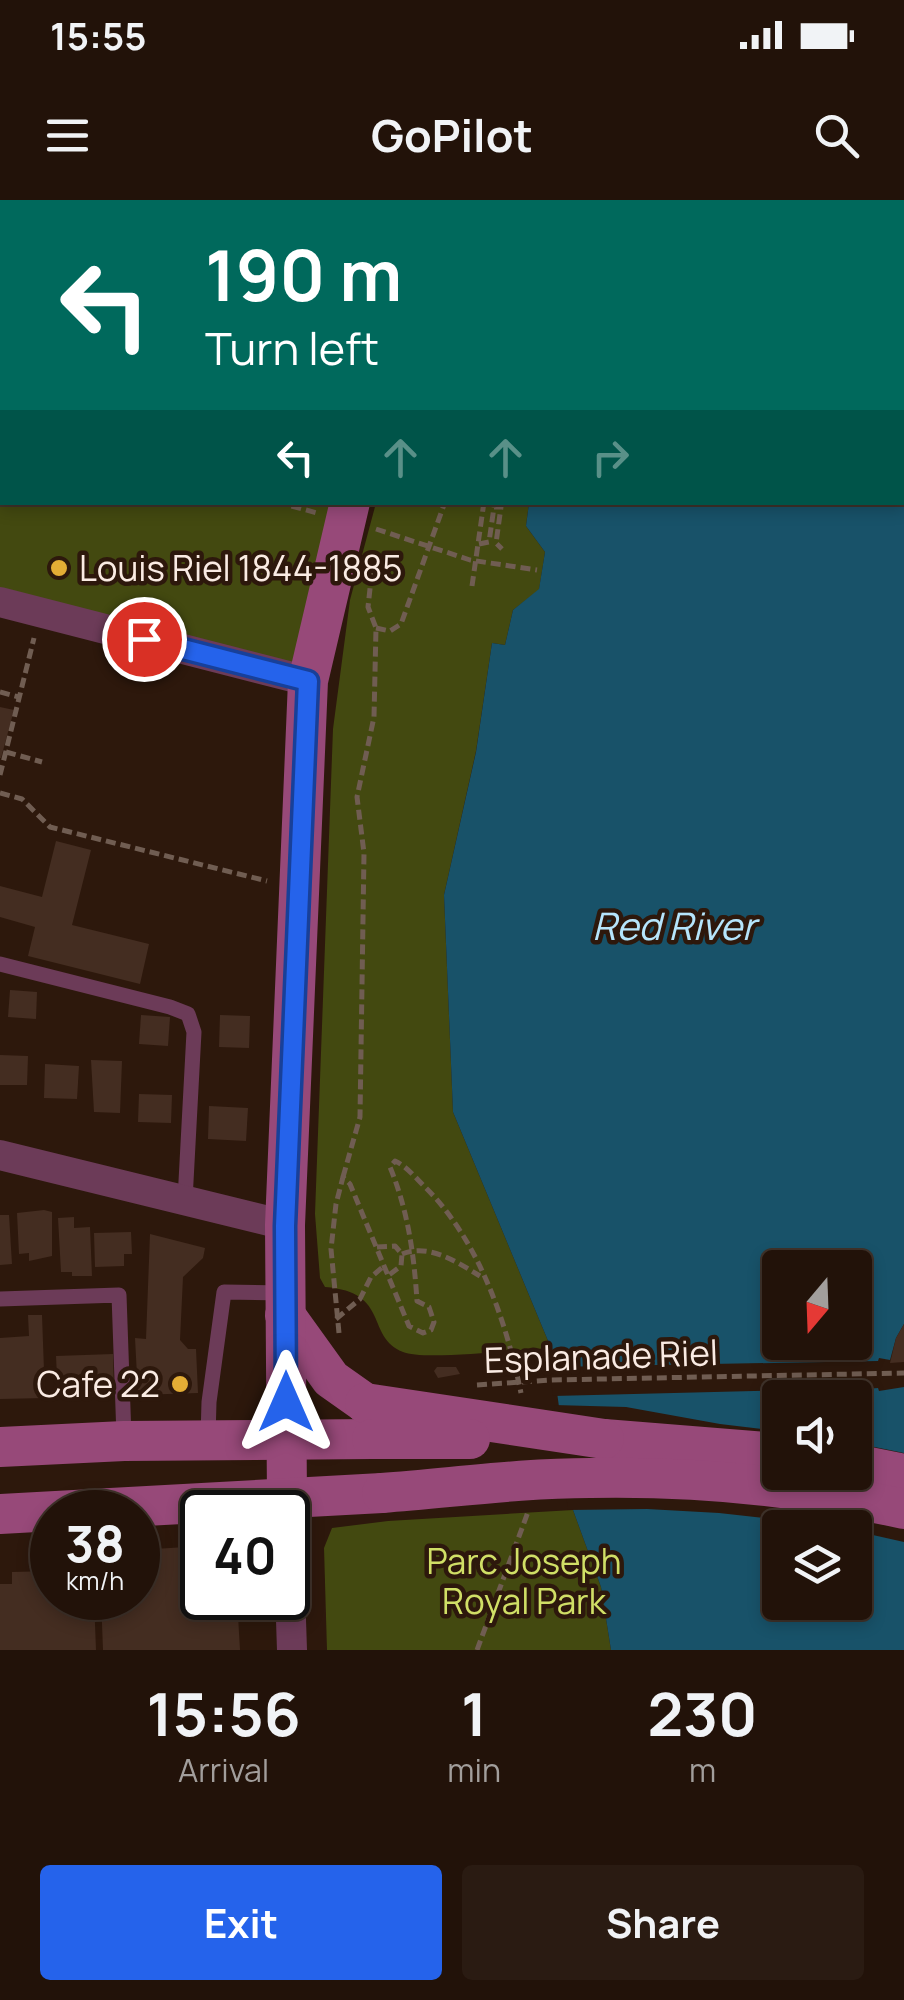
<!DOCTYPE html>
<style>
:root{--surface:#221209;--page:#2a1b12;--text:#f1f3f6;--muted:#a29e9c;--line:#3f322a;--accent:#2563eb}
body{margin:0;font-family:Manrope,sans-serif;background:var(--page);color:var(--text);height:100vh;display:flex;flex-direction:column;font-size:38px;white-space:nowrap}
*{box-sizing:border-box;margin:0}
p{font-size:32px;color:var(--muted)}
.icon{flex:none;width:55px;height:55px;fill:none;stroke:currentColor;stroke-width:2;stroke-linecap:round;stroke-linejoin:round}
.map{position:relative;height:1450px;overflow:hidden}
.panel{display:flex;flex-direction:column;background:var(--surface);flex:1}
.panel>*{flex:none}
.hud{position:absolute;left:0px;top:0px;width:905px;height:305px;box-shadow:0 5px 15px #0003,0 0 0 2px var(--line);background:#00695c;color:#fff;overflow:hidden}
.needle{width:65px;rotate:199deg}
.tools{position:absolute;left:762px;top:1050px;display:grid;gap:20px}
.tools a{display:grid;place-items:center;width:110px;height:110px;border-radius:10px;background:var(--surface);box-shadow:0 5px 15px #0003,0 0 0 2px var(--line);font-size:50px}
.speed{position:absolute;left:30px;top:1290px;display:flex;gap:20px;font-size:50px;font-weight:700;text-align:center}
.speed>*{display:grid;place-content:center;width:130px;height:130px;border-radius:50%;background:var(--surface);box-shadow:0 5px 15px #0003,0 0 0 2px var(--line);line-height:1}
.speed small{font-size:25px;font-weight:400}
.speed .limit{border:5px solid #111;border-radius:15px;background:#fff;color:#111}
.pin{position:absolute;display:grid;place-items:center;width:85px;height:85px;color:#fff;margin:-42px;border:5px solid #fff;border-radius:50%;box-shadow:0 2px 10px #0007}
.me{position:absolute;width:110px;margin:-55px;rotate:0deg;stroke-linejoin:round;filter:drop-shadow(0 0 8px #0008)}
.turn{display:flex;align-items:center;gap:35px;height:210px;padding:0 40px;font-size:45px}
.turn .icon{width:130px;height:130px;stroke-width:2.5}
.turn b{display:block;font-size:70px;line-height:85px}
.lanes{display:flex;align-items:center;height:95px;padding:0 40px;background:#0003;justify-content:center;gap:50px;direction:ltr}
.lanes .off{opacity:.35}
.eta{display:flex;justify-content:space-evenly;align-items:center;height:170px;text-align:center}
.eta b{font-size:60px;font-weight:700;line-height:70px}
.primary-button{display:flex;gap:20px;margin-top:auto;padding:20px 40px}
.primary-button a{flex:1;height:115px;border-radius:10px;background:var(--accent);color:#fff;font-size:40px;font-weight:700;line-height:115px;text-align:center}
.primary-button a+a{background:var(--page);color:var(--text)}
.status{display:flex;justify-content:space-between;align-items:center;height:70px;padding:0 50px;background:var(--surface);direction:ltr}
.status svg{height:28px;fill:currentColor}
header{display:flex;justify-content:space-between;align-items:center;height:130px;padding:0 40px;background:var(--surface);font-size:45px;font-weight:700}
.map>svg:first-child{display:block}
.green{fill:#434910}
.water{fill:#185269;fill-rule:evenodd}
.pier{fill:#2d180c}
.building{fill:#442d21}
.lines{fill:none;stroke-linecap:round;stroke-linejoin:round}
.path{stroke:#705d52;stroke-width:5;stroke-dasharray:10 5;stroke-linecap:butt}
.lane{stroke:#6c3b58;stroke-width:15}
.street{stroke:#6c3b58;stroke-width:30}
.secondary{stroke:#974979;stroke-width:40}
.path-bridge{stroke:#705d52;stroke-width:5;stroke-dasharray:10 5;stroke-linecap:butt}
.secondary-bridge{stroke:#974979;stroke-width:40}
.route-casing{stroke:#184099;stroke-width:25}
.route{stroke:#2563eb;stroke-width:18}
.poi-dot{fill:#e4ad35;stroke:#2d180c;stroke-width:4}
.labels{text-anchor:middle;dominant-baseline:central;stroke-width:9;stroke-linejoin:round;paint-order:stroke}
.poi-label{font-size:35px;fill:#faebe3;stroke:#2d180c;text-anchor:start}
.street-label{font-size:35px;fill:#faebe3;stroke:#2d180c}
.park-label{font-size:35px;fill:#d0df66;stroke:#2d180c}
.water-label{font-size:38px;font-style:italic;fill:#b5e5fc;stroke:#2d180c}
</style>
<div class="status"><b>15:55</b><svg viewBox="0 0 49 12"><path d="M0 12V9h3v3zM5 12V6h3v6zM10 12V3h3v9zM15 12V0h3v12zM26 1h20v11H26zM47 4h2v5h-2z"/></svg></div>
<header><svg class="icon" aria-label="menu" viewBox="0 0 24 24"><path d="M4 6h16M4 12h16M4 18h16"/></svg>GoPilot<svg class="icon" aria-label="search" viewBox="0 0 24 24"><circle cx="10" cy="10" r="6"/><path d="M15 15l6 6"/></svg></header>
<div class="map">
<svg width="904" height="1450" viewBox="0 0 904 1450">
<rect width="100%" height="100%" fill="#2d180c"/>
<g class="green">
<polygon points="0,0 145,2 2,2 2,302 350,303 308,481 0,402"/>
<path d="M376 303H529L526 326 545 352 539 390 513 410 505 445 492 443 476 551 444 695 453 912 551 1148C523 1149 423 1161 403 1152 365 1137 391 1092 325 1087L320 1078 315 1014 333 529 350 400Z"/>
<polygon points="573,1310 601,1387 611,1450 327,1450 324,1348 332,1328 388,1321"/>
</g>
<path class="water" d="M600 0H904V1450H611L601 1387 573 1310 551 1148 453 912 444 695 476 552 492 443 505 445 513 410 539 389 545 352 526 326 529 303 902 302V2H600ZM780 1068H855V1142H780ZM780 1198H855V1272H780ZM780 1328H855V1402H780Z"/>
<g class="pier">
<polygon points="904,1124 904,1187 879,1191 878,1188 842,1191 841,1189 553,1196 547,1151 551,1167 878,1161 879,1158 890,1160 896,1138"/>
<polygon points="554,1205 626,1207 720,1224 780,1231 780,1272 855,1272 855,1243 904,1253 904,1342 855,1331 855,1328 719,1313 647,1309 568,1310"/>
</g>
<g class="building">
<polygon points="0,507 14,510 1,558 0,558"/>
<polygon points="56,641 91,650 72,725 149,744 140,784 28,756 35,727 0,717 0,686 42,697"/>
<polygon points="10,790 37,792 36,819 8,817"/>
<polygon points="141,815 170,817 168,846 139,844"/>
<polygon points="220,815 250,816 249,848 219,847"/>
<polygon points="0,855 28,856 27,885 0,885"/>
<polygon points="91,860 122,861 120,913 94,912"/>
<polygon points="45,864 79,866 77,899 44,898"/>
<polygon points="139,894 172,895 171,923 138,922"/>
<polygon points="209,906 248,908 246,941 208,939"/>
<polygon points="44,1010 52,1012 52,1056 29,1061 29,1053 19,1054 17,1013"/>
<polygon points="0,1015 9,1015 12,1064 0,1065"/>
<polygon points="74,1017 74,1028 90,1027 92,1076 72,1076 72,1072 61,1072 58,1018"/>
<polygon points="131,1032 132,1054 124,1054 124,1066 95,1067 94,1033"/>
<polygon points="150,1034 205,1048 203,1058 183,1077 180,1140 188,1149 196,1149 198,1193 138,1195 135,1138 146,1139"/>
<polygon points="28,1115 42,1115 45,1198 0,1199 0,1138 29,1136"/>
<polygon points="904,1124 904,1162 890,1163 896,1138"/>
<polygon points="113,1154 114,1196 58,1198 56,1156"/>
<polygon points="437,1167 456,1167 460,1174 438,1178 434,1171"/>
<polygon points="202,1346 202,1398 237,1398 240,1450 103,1450 101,1398 138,1398 138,1350"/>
<polygon points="52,1371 52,1398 94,1398 96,1450 0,1450 0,1384 12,1384 12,1372"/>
</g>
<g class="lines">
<g class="path">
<polyline points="0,81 2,81"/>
<polyline points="0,229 2,230"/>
<polyline points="277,302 317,313"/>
<polyline points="376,329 470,360 537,370"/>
<polyline points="479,344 489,342 494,307 501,307 496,343 502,349"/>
<polyline points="472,386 484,302"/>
<polyline points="376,428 390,431 401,424 445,302"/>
<polyline points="0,492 19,497"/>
<polyline points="6,552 42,562"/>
<polyline points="0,575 34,438"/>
<polyline points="0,593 22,599 50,627 267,681"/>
<polyline points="343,977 360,917 364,653 357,597 374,517 376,428 368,407 374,352"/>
<polyline points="377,1047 395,1046 402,1054 401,1066 389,1075"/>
<path d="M402 1054C429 1043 457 1062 480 1076"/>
<polyline points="336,1119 360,1099 371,1077 385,1065"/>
<path d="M339 1133 331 1049 336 1004 343 977 350 984 409 1126 423 1133 431 1130 434 1122 429 1107 417 1101C414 1054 408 1011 390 967L395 961C406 966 415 977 424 986 478 1039 506 1120 521 1193"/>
<polyline points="477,1450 528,1312"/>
</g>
<g class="lane">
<polyline points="137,0 147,2"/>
<polyline points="0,764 170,807 188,814 194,832 185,1000"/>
<polyline points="0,1099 119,1095 124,1237"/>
<polyline points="208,1237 209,1202 224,1092 285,1093"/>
</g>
<g class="street">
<polyline points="0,402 308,481"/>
<polyline points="0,955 285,1025"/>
<polyline points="288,1329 292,1450"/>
</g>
<g class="secondary">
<polyline points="432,2 433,0"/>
<polyline points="285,1115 331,1179 365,1203"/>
<polyline points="604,1239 780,1253"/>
<polyline points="0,1247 124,1241 372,1239"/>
<polyline points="855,1264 904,1274"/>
<polyline points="287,1299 285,1025 308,481 350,302"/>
<polyline points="0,1314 382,1293"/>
</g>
<polyline class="path-bridge" points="477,1185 551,1180 904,1173"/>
<g class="secondary-bridge">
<polyline points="365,1203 604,1239"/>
<polyline points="372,1239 470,1239"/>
<path d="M382 1293C451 1288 521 1278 590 1278 695 1276 801 1286 904 1309"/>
</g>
</g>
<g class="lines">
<g class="route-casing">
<polyline id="route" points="144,439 308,481 285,1026 286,1202"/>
</g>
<use href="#route" class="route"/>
</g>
<g class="poi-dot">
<circle cx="59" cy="368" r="10"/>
<circle cx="180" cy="1184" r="10"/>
</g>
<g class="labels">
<g class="poi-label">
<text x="79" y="368">Louis Riel 1844-1885</text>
<text x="160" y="1184" text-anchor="end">Cafe 22</text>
</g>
<g class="street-label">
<text transform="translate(601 1156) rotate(-2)">Esplanade Riel</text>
</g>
<g class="park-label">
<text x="524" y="1361">Parc Joseph<tspan x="524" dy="40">Royal Park</tspan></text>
</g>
<g class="water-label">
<text x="674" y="725">Red River</text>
</g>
</g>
</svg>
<div class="tools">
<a><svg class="needle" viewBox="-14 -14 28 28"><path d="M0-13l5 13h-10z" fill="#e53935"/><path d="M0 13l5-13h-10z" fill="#a29e9c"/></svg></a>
<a><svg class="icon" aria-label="sound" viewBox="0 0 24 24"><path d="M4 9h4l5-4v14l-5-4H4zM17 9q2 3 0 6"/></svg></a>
<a><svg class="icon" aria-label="layers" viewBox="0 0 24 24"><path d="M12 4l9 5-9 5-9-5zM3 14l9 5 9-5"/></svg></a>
</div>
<div class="speed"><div>38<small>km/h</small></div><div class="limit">40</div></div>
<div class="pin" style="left:144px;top:439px;background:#d93025"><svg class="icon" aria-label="arrive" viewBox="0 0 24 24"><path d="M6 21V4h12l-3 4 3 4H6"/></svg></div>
<svg class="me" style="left:286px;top:1202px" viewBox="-20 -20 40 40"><path d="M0-17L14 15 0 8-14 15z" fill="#2563eb" stroke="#fff" stroke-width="4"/></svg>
<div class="hud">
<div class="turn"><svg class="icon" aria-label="left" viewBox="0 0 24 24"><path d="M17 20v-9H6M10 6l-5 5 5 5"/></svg><div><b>190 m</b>Turn left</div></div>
<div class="lanes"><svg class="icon" aria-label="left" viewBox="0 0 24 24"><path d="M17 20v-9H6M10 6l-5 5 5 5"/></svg><svg class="icon off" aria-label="ahead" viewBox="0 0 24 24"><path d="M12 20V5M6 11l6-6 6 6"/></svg><svg class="icon off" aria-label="ahead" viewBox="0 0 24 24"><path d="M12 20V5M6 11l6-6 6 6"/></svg><svg class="icon off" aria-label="right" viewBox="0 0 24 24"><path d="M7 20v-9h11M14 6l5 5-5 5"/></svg></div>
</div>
</div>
<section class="panel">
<div class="eta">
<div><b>15:56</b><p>Arrival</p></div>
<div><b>1</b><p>min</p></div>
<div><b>230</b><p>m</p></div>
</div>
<div class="primary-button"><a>Exit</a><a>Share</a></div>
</section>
